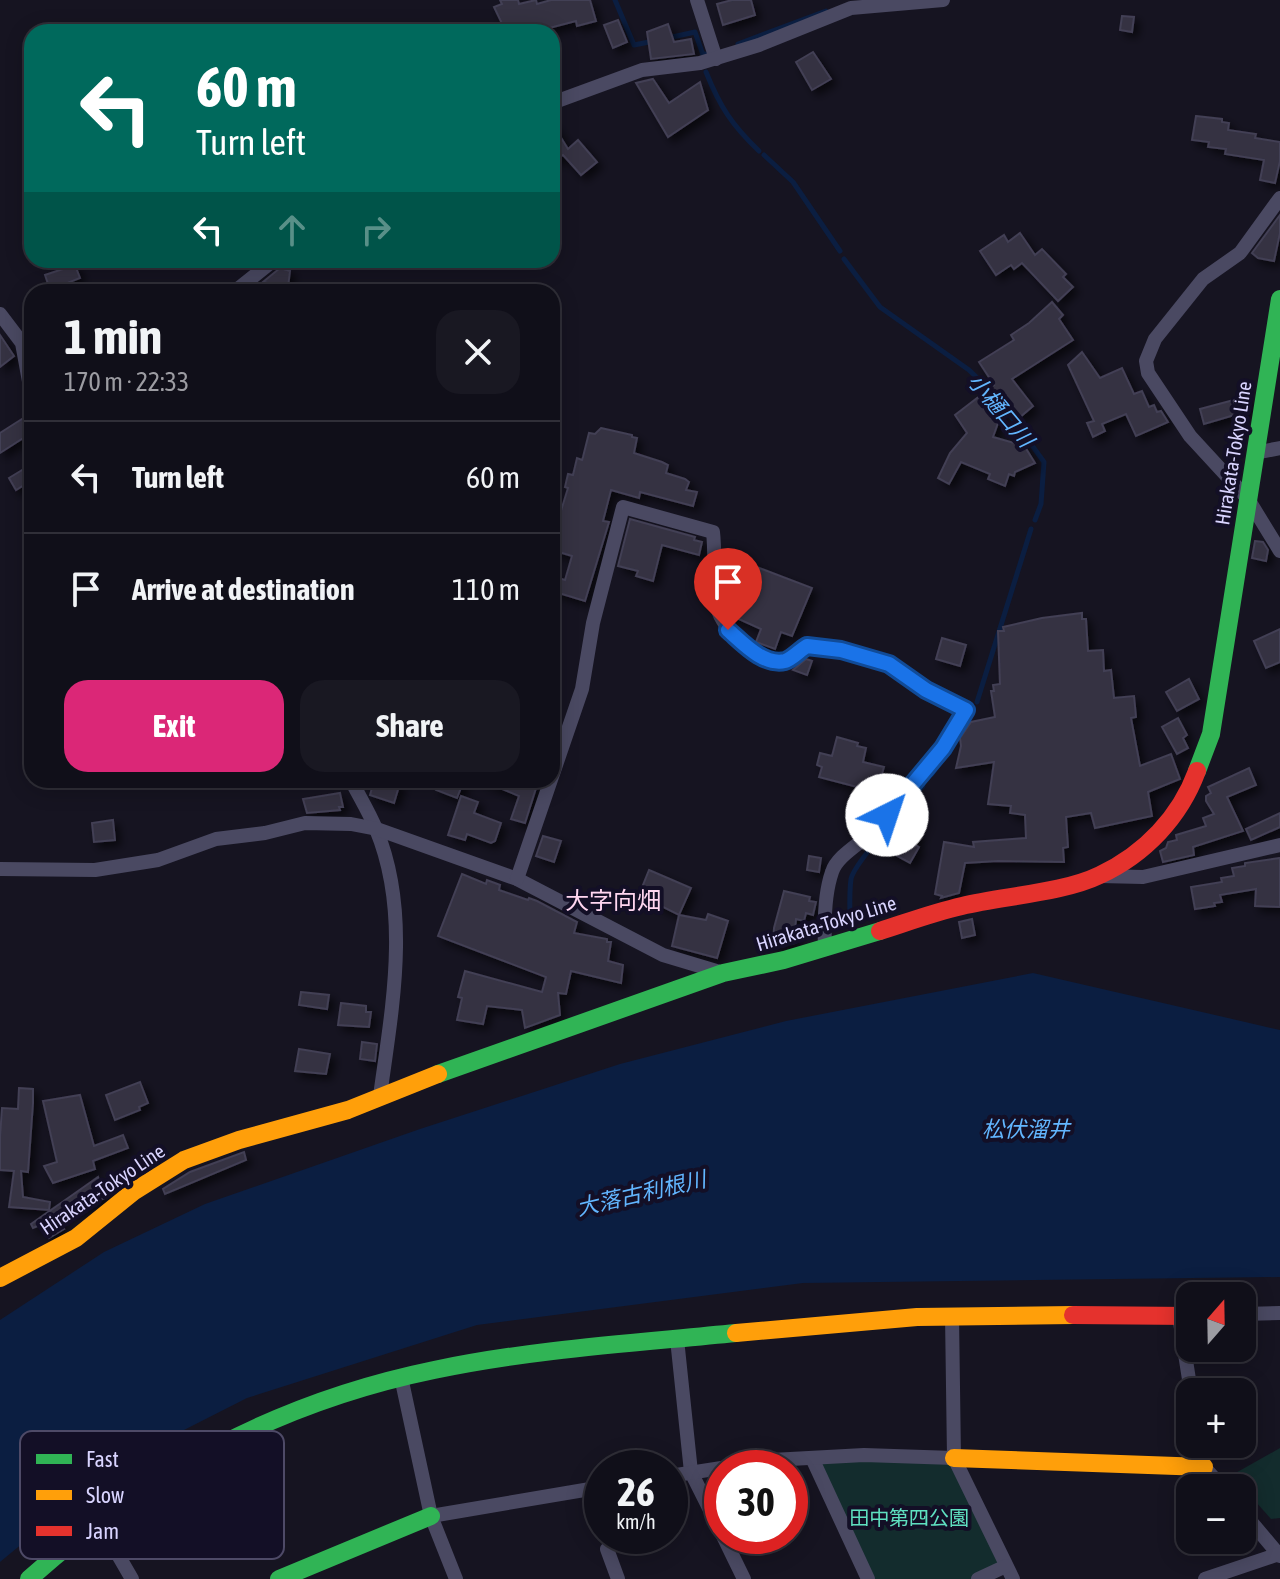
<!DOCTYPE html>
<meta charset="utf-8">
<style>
:root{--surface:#100f19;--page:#191822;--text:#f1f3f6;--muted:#9c9ca2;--line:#302f38;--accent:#db2777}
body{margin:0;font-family:"Asap Condensed","Noto Sans JP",sans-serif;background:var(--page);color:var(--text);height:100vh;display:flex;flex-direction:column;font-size:30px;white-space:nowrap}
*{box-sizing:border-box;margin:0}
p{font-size:26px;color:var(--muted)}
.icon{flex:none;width:44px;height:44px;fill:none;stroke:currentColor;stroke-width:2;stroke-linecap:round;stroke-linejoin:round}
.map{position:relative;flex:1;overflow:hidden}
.drawer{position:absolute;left:24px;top:284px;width:536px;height:504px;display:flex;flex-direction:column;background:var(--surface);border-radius:24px;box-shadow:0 4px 20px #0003,0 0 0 2px var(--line)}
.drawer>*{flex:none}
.guide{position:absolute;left:24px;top:24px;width:536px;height:244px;border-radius:24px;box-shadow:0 4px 20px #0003,0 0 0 2px var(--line);background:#00695c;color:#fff;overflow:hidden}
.needle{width:52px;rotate:20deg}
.buttons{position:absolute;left:1176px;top:1282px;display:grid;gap:16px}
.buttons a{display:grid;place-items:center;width:80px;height:80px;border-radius:16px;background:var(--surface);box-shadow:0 4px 20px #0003,0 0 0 2px var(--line);font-size:40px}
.speed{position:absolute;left:584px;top:1450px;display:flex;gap:16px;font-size:40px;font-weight:700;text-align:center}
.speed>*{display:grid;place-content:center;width:104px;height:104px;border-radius:50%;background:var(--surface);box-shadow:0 4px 20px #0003,0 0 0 2px var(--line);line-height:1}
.speed small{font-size:20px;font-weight:400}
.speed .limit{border:12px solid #d22;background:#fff;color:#111}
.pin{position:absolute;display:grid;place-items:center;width:68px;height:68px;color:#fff;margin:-82px -34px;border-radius:50% 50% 50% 0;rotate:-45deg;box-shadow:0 0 8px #0007}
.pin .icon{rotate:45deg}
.me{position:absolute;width:88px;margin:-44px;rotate:41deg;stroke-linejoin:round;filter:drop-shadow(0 0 6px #0008)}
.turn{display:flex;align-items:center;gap:28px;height:168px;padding:0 40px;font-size:36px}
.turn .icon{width:104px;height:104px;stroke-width:2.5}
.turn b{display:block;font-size:56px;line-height:68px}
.lanes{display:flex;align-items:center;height:76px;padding:0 40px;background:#0003;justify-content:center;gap:40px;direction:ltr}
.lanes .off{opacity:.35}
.round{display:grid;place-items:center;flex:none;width:84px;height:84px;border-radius:24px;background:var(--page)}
.head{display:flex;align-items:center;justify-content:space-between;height:136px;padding:0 40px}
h1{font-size:48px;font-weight:700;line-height:60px}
.primary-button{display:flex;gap:16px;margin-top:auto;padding:16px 40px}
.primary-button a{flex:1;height:92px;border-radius:24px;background:var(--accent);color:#fff;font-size:32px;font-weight:700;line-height:92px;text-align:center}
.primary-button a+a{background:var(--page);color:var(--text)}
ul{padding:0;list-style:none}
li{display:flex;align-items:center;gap:24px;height:112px;padding:0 40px;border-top:2px solid var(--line)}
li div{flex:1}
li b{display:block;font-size:30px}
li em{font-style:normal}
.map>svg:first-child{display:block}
.green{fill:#132c2d}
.water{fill:#0b1e41}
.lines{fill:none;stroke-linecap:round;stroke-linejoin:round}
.stream{stroke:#0b1e41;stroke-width:5}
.building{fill:#343243;stroke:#433f54;stroke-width:2;filter:url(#shadow)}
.street{stroke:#4a4962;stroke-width:14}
.fast{stroke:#30b455;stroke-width:18}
.slow{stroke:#ff9f0a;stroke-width:18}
.jam{stroke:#e5322d;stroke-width:18}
.route-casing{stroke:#114b97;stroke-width:20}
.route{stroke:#1a73e8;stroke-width:14}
.labels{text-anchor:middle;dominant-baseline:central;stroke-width:8;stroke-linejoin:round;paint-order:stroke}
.street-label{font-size:20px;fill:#d9d4ff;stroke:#130f26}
.park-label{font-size:20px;fill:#5fe0c0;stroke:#130f26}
.water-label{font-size:22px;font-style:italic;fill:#62b6ff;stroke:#130f26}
.quarter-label{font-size:24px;fill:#ffd6f0;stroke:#130f26}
.key{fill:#130f26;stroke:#4e4a67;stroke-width:2}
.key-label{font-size:22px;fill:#d9d4ff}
</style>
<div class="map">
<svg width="1280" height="1579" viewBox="0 0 1280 1579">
<defs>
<filter id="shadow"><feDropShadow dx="5" dy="5" stdDeviation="4" flood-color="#0009"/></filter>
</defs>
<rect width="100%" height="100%" fill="#161421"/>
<g class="green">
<polygon points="1280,1448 1280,1518 1271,1519 1232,1475"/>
<polygon points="812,1458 954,1458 1006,1566 978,1579 868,1579"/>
</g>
<polygon class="water" points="1033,973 1280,1030 1280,1277 803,1283 477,1325 247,1398 121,1462 0,1562 0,1320 104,1252 205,1204 420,1129 620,1064 786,1021"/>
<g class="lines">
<g class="stream">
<polyline points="615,0 634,45 654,41"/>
<polyline points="668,38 695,32 703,55 705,54"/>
<polyline points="738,44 826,11"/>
<path d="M706 72C720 107 732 125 759 151"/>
<polyline points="764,155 793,182 840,251"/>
<polyline points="844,259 880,307 969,370 993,393"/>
<polyline points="1002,404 1044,462 1041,504 1035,520"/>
<polyline points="977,702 1031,529"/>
<polyline points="932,774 969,719"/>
<polyline points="908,803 923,786"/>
<path d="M850 924C850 909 849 893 851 879 853 866 889 826 900 813"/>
</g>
</g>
<g class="building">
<polygon points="500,0 518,0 519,4 536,0 537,4 551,0 590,0 596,21 577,26 576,21 534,32 506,32 494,7 502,4"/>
<polygon points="732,0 751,0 755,15 723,25 717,4"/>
<polygon points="1122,16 1134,17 1132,32 1120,30"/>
<polygon points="618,20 627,42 613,48 604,25"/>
<polygon points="668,24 674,42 691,39 694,54 651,59 647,32"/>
<polygon points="813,52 831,79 812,90 796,62"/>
<polygon points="653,79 669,103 700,82 708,110 668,137 636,83"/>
<polygon points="1196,116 1222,119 1222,122 1229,123 1228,130 1256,134 1255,138 1280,142 1280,161 1275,183 1260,180 1264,160 1225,154 1226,149 1208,147 1209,142 1192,140"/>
<polygon points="552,123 568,149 578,140 597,162 581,175 563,155 552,162"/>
<polygon points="1280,215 1280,233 1274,261 1258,258 1252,253"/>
<polygon points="1020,233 1035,255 1042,249 1066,274 1063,277 1073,287 1058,301 1022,263 1014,269 1011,265 996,275 980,251 1004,235 1008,242"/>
<polygon points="75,265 80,278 50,290 45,275"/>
<polygon points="280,268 290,271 288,287 263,282"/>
<polygon points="1052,302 1063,315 1059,319 1073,340 1012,379 1033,406 1019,418 1006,401 993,437 1014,443 1020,439 1035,463 1015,472 1014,476 1009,474 1005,486 988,479 990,474 961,462 949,484 938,478 950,453 967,433 955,415 994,385 979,362 1014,340 1011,335 1029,323"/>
<polygon points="0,335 14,356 0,367"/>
<polygon points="1082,352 1100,378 1122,368 1134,394 1142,391 1149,407 1154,405 1157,412 1161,411 1168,422 1136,436 1126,414 1102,424 1105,431 1093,437 1087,423 1094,421 1068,365"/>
<polygon points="1245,397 1248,411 1204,424 1200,409"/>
<polygon points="25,417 32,427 32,442 25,437 0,453 0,433"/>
<polygon points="601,428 632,435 632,437 637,438 634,453 662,462 668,465 666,473 685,479 689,482 686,490 697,492 693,506 640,492 639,498 611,490 603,521 609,522 585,601 552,591 552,576 565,580 572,556 552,550 552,540 568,488 565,487 568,474 573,475 577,458 582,460 583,457 589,433 595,434"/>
<polygon points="32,464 32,480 16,490 9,478"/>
<polygon points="630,519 695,537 694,540 702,542 699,555 662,545 653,581 636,576 638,571 618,566"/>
<polygon points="1255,541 1263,542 1268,550 1266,561 1252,558"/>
<polygon points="733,558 812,588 792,636 781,632 775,649 756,642 761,629 732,616 729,612 733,604 726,598 735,578 728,573"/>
<polygon points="1082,613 1082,619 1086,619 1088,651 1103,650 1104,671 1111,670 1114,698 1134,696 1136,717 1131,718 1140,766 1171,754 1180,779 1148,792 1152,816 1095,828 1091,813 1066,817 1068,847 1063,848 1064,862 998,861 965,863 959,893 941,898 942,896 935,894 944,842 974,847 973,842 1026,838 1025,815 1010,813 1011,806 988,804 994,762 956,768 961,746 960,738 971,722 995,717 991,691 994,691 993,685 1000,684 998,631 1004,631 1003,627 1042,618"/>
<polygon points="1280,629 1280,662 1266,668 1254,641"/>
<polygon points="942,638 966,645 960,666 936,659"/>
<polygon points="806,659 812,661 807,675 793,670"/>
<polygon points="1189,679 1199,699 1177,711 1166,692"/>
<polygon points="1178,718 1187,735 1183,738 1188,748 1177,754 1162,727"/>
<polygon points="837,737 858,743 857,746 866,748 863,762 884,767 880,781 868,782 869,787 888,789 884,805 879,811 861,806 865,789 819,777 822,767 817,765 820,753 832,756"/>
<polygon points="1249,768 1256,785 1227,797 1243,831 1193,847 1194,855 1163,862 1160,851 1166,848 1168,842 1177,840 1176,835 1206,826 1203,818 1214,814 1206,801 1206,796 1211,793 1208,787"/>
<polygon points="389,780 400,783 394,803 370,795 374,781"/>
<polygon points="439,780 464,780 457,798 436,790"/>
<polygon points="481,780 523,780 537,785 525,823 511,819 519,796"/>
<polygon points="340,793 343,807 339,807 340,810 307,813 303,799"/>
<polygon points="461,796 478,802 474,813 501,823 495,841 491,843 467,834 465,840 448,835"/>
<polygon points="1280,813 1280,827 1251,840 1246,829"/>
<polygon points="113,820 115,840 94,842 92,823"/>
<polygon points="909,829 919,835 914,844 919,847 910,863 879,846 888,830 904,838"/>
<polygon points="543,836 561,841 554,862 536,856"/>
<polygon points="809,856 821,858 819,872 807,870"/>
<polygon points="1280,858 1280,907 1255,906 1256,889 1220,895 1222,902 1214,903 1215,906 1195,909 1191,887 1222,882 1221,878 1234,876 1232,868 1245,866 1245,863"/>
<polygon points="649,870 691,888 679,915 639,895"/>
<polygon points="462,874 486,884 487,880 500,885 499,890 528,900 529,898 537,901 577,922 574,933 607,939 607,942 611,942 608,961 623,965 621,983 571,971 566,994 558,993 560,1015 525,1028 522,1010 487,1006 483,1024 457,1020 462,998 458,997 465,971 542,992 546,977 438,936"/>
<polygon points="784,891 810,897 809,901 816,902 813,915 806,913 804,921 796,919 794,943 773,946 774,928"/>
<polygon points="708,914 728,921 717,958 672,946 679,915 706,920"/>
<polygon points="972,919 975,935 962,938 959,922"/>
<polygon points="301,992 329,995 327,1009 299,1005"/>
<polygon points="341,1003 366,1006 366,1012 371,1012 369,1027 338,1025"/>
<polygon points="362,1042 377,1044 375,1061 360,1059"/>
<polygon points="299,1049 330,1054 326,1074 295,1071"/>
<polygon points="140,1082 148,1103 139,1107 140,1110 115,1120 106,1095"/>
<polygon points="19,1088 33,1089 33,1103 28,1172 21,1171 23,1197 50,1202 49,1210 9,1207 14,1171 0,1170 0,1137 2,1108 18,1109"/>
<polygon points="80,1095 94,1146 123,1135 128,1148 93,1161 95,1169 53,1183 44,1166 57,1162 43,1101"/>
<polygon points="244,1152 246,1160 165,1194 163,1189 190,1172"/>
<polygon points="98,1177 105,1198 56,1219 64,1229 49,1238 40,1225 33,1228 31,1224"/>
</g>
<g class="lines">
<g class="street">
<polyline points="697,0 716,59"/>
<polyline points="552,103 642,70 700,63 759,45 851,8 943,0"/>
<polyline points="1280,198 1240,253 1203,279 1155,339 1146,361 1148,373 1190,436 1248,499 1280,551"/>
<polyline points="234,292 274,260"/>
<polyline points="0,314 22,343 32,398"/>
<polyline points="1255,453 1280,448"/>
<path d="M351 780C359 796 369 812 376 829 411 913 392 1008 380 1096"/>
<polyline points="0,869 95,870 158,860 216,839 265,833 305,823 351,824 377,829 517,879 663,955 723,973"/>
<polyline points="1100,876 1143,877 1280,845"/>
<path d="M517 879 582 689 593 623 623 507 713 532C716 557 712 583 717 607 722 629 761 669 786 660 793 658 801 650 807 646L841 650 889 664 926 690 966 710C939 754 908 797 871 833 860 844 837 856 832 872 824 895 824 922 825 946"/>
<polyline points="1242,1314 1280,1313"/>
<polyline points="952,1315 954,1458 1013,1579"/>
<polyline points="1179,1316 1191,1392"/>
<polyline points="677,1339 691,1472 722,1534"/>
<polyline points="401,1377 431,1516 456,1579"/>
<polyline points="1200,1444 1204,1467 1223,1488"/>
<polyline points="812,1458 868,1579"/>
<polyline points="670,1476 772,1460 864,1455 954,1458"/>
<polyline points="1242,1511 1280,1556"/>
<polyline points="431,1516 602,1487"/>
<polyline points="99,1522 132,1579"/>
<polyline points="723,1536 744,1579"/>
<polyline points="607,1549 618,1579"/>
<polyline points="978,1579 1006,1566"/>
<polyline points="1205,1579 1279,1554"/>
</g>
<g class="fast">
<polyline points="1197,771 1211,734 1280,299"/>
<polyline points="438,1074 723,973 784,960 880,931"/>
<path d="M29 1579C147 1473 278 1402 434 1370 534 1349 636 1343 736 1333"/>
<polyline points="279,1579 431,1516"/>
</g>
<g class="slow">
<polyline points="0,1278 76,1238 133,1192 184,1160 239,1140 348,1110 438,1074"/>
<polyline points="736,1333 917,1317 1073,1315"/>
<polyline points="954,1458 1204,1467"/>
</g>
<g class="jam">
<path d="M880 931C908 922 935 912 962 906 1003 896 1063 893 1100 875 1145 854 1180 817 1197 771"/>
<polyline points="1073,1315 1190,1316"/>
</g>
</g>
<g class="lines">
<g class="route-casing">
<path id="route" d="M728 630C742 642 763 666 785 661 792 659 800 650 807 646L841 650 889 664 926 690 966 710 943 748 887 815"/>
</g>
<use href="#route" class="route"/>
</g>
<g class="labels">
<g class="street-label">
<text transform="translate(1233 453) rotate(-81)">Hirakata-Tokyo Line</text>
<text transform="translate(826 923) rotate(-17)">Hirakata-Tokyo Line</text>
<text transform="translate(102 1189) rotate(-34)">Hirakata-Tokyo Line</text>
</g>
<g class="park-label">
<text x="909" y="1517">田中第四公園</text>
</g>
<g class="water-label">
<text transform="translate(1001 410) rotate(50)">小樋口川</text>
<text x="1026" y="1129">松伏溜井</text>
<text transform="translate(641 1193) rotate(-13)">大落古利根川</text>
</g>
<g class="quarter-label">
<text x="613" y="900">大字向畑</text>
</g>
</g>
<rect x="20" y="1431" width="264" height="128" rx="12" class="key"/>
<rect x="36" y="1454" width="36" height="10" fill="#30b455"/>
<rect x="36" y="1490" width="36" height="10" fill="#ff9f0a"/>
<rect x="36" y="1526" width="36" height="10" fill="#e5322d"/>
<g class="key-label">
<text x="86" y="1467">Fast</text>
<text x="86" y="1503">Slow</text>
<text x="86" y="1539">Jam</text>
</g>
</svg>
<div class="buttons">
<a><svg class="needle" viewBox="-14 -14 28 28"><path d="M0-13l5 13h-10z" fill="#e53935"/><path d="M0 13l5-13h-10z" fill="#9c9ca2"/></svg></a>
<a>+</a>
<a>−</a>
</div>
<div class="speed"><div>26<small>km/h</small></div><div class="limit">30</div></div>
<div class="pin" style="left:728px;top:630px;background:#d93025"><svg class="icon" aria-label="arrive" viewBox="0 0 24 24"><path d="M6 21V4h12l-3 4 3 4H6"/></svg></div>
<svg class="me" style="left:887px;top:815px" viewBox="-20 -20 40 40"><circle r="19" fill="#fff"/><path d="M0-13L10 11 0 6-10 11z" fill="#1a73e8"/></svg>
<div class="guide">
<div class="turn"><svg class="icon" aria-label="left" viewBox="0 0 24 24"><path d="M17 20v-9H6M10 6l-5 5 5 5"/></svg><div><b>60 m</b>Turn left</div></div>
<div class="lanes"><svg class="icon" aria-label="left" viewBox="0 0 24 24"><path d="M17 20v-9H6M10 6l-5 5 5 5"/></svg><svg class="icon off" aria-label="ahead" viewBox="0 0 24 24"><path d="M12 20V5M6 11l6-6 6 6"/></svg><svg class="icon off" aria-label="right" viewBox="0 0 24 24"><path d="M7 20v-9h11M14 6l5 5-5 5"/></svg></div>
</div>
<section class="drawer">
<div class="head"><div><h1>1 min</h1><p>170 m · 22:33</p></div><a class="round"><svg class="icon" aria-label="close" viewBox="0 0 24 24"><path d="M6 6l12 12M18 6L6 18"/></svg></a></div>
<ul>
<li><svg class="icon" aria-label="left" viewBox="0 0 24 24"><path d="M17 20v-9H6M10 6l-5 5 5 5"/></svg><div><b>Turn left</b></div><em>60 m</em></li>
<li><svg class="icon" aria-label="arrive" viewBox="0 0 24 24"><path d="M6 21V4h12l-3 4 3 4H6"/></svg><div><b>Arrive at destination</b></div><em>110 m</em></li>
</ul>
<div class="primary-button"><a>Exit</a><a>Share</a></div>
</section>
</div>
